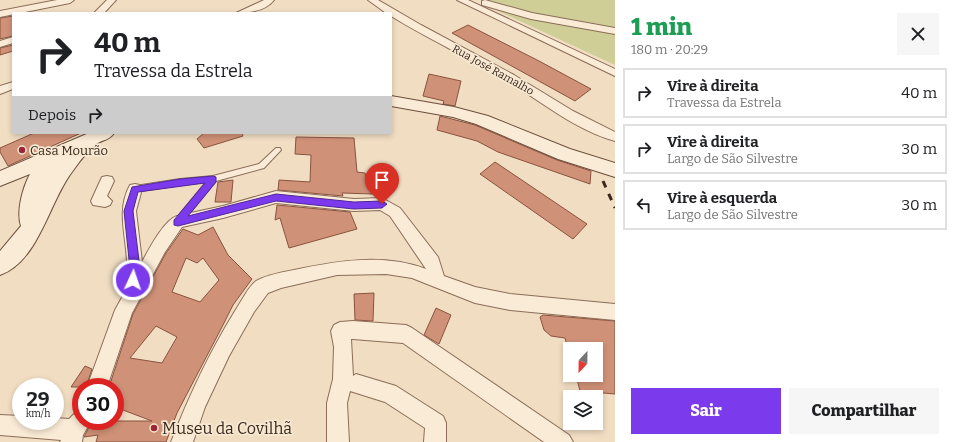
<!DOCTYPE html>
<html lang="pt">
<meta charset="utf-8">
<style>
:root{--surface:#fff;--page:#f6f6f6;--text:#202124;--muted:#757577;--line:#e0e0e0;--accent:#7c3aed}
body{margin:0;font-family:Bitter,serif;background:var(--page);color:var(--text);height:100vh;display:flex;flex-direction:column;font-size:15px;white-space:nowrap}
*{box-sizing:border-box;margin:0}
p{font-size:13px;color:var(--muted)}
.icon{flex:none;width:22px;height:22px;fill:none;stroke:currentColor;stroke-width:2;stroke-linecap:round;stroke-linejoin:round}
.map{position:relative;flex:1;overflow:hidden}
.details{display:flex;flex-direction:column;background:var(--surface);width:340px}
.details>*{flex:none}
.banner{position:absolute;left:12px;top:12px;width:380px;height:122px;border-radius:0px;box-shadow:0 2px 6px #0003;background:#fff;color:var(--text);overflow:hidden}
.needle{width:26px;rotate:202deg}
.fabs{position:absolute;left:563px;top:342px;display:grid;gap:8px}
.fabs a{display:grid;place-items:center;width:40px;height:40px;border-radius:0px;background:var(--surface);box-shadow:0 2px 6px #0003;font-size:20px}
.speed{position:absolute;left:12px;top:378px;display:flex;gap:8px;font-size:20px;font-weight:700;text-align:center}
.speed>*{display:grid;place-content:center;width:52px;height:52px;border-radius:50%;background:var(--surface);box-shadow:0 2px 6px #0003;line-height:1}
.speed small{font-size:10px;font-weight:400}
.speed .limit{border:6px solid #d22;background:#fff;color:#111}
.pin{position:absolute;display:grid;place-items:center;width:34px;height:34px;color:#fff;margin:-41px -17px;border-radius:50% 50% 50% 0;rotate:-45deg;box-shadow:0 0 4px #0007}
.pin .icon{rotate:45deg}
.me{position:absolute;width:44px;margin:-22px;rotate:3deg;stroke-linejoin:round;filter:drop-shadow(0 0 3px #0008)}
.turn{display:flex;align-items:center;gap:14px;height:84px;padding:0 16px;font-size:18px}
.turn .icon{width:52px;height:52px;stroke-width:2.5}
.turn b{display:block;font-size:28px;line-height:34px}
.then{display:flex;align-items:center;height:38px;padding:0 16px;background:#0003;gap:8px;font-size:15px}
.round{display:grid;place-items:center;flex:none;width:42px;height:42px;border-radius:0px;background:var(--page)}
.headline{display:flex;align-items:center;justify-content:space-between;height:68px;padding:0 16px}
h1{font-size:24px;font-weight:800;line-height:30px;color:#1e9e55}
.cta{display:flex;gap:8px;margin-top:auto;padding:8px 16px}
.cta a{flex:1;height:46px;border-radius:0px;background:var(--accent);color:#fff;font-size:16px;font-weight:800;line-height:46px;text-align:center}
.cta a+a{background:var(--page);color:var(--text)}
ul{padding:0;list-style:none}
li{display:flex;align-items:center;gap:12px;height:50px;margin:0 8px 6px;padding:0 8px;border:2px solid var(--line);border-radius:0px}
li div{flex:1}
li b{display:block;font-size:15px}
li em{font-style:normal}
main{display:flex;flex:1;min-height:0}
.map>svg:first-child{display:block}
.green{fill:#cece96}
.building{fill:#cf9177;stroke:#8b533e;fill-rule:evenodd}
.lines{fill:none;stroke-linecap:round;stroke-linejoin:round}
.service-casing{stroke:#8b6d59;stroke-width:2}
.minor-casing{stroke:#8b6d59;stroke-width:2}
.secondary-casing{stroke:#6c4e3c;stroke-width:2}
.service{fill:#faebd6;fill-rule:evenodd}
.minor{fill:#faebd6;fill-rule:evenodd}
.secondary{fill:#faebd6;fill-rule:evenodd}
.rail{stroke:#3a281d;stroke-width:3;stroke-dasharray:7 7;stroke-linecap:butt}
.route{fill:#7c3aed;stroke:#51269a}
.poi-dot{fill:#9c2635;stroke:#f7e8d2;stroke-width:1.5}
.labels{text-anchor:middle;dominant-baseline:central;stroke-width:3.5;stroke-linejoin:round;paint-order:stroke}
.far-street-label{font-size:11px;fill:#3a281d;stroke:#f7e8d2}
.poi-label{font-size:13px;fill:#3a281d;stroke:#f7e8d2;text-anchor:start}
.near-poi-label{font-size:16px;fill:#3a281d;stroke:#f7e8d2;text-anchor:start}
</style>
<main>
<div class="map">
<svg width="615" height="442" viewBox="0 0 615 442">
<rect width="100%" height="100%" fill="#f0ddc2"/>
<polygon class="green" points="486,0 615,0 615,65 485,5"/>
<g class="building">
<polygon points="13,16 13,36 0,39 0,18"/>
<polygon points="468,25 539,61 591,89 575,101 452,33"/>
<polygon points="13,45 13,51 0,55 0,48"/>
<polygon points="429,74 461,81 455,106 443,104 444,101 423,96"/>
<polygon points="440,116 475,125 557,160 591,171 590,184 498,152 477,141 437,130"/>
<polygon points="34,133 81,133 8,166 0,152 0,148"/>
<polygon points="204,133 242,133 243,136 204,148 197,139"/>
<polygon points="296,137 354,138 357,172 365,173 372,194 342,193 343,196 278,190 279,180 310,182 311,155 295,154"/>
<polygon points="495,162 587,224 573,239 480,174"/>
<polygon points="233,180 231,202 215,202 218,182"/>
<polygon points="277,205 350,212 357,229 289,248 280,218 275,220"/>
<path d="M213 227 228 255 252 279 233 305 222 327 177 413 166 442H96L98 435 84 437 92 421H152L115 407V387H109L133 314 166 253 183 229 198 235ZM186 258 197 263 203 258 219 280 200 302 172 292ZM156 326 177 337 162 363 130 358Z"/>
<polygon points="374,293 373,321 355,320 354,294"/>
<polygon points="436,308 451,315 439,344 424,335"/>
<polygon points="543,315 615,321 615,394 580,391 576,375 596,375 596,349 568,349 565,338 551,336 544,330 540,317"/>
<polygon points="85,366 92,369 86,387 71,387"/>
</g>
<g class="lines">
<g class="service-casing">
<polygon id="service" points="276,148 280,148 281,150 264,168 216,181 181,224 175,224 174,222 175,220 206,182 180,185 135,192 131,189 135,186 180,179 213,176 259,164"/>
</g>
<g class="minor-casing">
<g id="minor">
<polygon points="57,0 74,0 70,3 0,17 0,11"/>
<polygon points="107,0 116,0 104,13 94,13"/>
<path d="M264 0H274C265 11 250 13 236 13Z"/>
<path d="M368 0H378L421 25 514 75 573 111 615 132V141C575 130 541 101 506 80 468 57 428 39 391 16V13H386Z"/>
<polygon points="457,0 468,0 615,69 615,76"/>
<polygon points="485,0 532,13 615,28 615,34 531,19 482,5 482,1"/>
<polygon points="13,37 13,43 0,47 0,41"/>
<polygon points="13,82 13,89 0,94 0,86"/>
<polygon points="107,176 112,177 114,181 107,196 112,201 110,205 105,207 93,205 91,201 102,177"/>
<path d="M135 184 140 185 142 189 136 211 142 262C149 249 164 220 177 216L223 206 276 191 354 199 382 198 400 208 438 257 444 276 475 287 510 294 615 304V320L510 310 475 303 412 278 386 274 337 275 281 288 268 293 254 312 229 356 205 407 193 442H171C189 396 209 353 235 311 241 302 248 287 256 281 266 275 283 272 294 270 337 261 383 253 426 269L390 216 380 210 354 211 276 203 223 218 182 227 165 252 132 313 107 387H87L115 310 125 292C121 284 127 277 127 268 128 240 115 212 130 185Z"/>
<polygon points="353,321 406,325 412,328 569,435 573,442 544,442 403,343 353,339 351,339 353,376 356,374 396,386 443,416 446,423 446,442 424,442 425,428 385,402 350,391 347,403 349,442 327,442 327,403 333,379 334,347 331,331 334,325 340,322"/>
<polygon points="81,411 81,421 91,421 83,435 82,442 60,442 61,440 0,435 0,415 21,416 21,421 55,421 55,418 69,419 74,414"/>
</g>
</g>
<g class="secondary-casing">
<g id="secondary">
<polygon points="391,96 454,107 488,116 570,149 615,163 615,177 558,159 476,124 453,117 391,106"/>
<path d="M89 133H114C110 140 102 140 96 144 87 151 79 162 72 172 49 202 39 261 0 275V251L21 226C16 211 23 187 30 174L0 186V171Z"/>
</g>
</g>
<use href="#service" class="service"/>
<use href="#minor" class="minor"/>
<use href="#secondary" class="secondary"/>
<polyline class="rail" points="603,181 615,208"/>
</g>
<polygon class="route" points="213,176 216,177 216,182 188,216 276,194 354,202 382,201 387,204 382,208 354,209 276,201 178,226 174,225 174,220 205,183 138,192 133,211 140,269 137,284 130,284 128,280 130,269 124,211 132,187 180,179"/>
<g class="poi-dot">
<circle cx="22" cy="150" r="4"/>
<circle cx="154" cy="428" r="4"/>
</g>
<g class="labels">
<g class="far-street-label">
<text transform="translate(493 70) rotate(29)">Rua José Ramalho</text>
</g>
<g class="poi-label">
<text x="30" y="150">Casa Mourão</text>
</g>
<g class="near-poi-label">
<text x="162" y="428">Museu da Covilhã</text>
</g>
</g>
</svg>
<div class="fabs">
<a><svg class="needle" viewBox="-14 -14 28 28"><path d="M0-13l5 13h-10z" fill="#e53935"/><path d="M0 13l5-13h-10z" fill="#757577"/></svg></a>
<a><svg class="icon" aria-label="layers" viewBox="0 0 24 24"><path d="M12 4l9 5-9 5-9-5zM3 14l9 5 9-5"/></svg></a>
</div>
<div class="speed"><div>29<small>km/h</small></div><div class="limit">30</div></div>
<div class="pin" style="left:382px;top:204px;background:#d93025"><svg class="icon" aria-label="arrive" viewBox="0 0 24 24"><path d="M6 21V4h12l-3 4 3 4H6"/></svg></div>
<svg class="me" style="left:133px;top:280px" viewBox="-20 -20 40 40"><circle r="17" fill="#7c3aed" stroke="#fff" stroke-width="3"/><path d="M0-11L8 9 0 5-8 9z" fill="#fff"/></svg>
<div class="banner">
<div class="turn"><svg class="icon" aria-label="right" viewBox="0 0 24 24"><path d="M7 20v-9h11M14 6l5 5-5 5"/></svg><div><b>40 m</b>Travessa da Estrela</div></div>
<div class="then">Depois<svg class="icon" aria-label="right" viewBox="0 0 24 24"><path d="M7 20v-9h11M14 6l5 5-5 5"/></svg></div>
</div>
</div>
<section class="details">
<div class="headline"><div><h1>1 min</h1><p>180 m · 20:29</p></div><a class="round"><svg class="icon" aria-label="close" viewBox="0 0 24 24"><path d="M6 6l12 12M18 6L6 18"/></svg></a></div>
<ul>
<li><svg class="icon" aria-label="right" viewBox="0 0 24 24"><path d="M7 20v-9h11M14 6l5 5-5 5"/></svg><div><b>Vire à direita</b><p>Travessa da Estrela</p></div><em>40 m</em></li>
<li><svg class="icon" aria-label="right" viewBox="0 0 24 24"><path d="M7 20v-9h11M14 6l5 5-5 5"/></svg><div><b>Vire à direita</b><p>Largo de São Silvestre</p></div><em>30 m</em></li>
<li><svg class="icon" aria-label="left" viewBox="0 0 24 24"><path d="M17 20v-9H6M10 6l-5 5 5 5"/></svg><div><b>Vire à esquerda</b><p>Largo de São Silvestre</p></div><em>30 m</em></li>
</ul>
<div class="cta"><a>Sair</a><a>Compartilhar</a></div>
</section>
</main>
